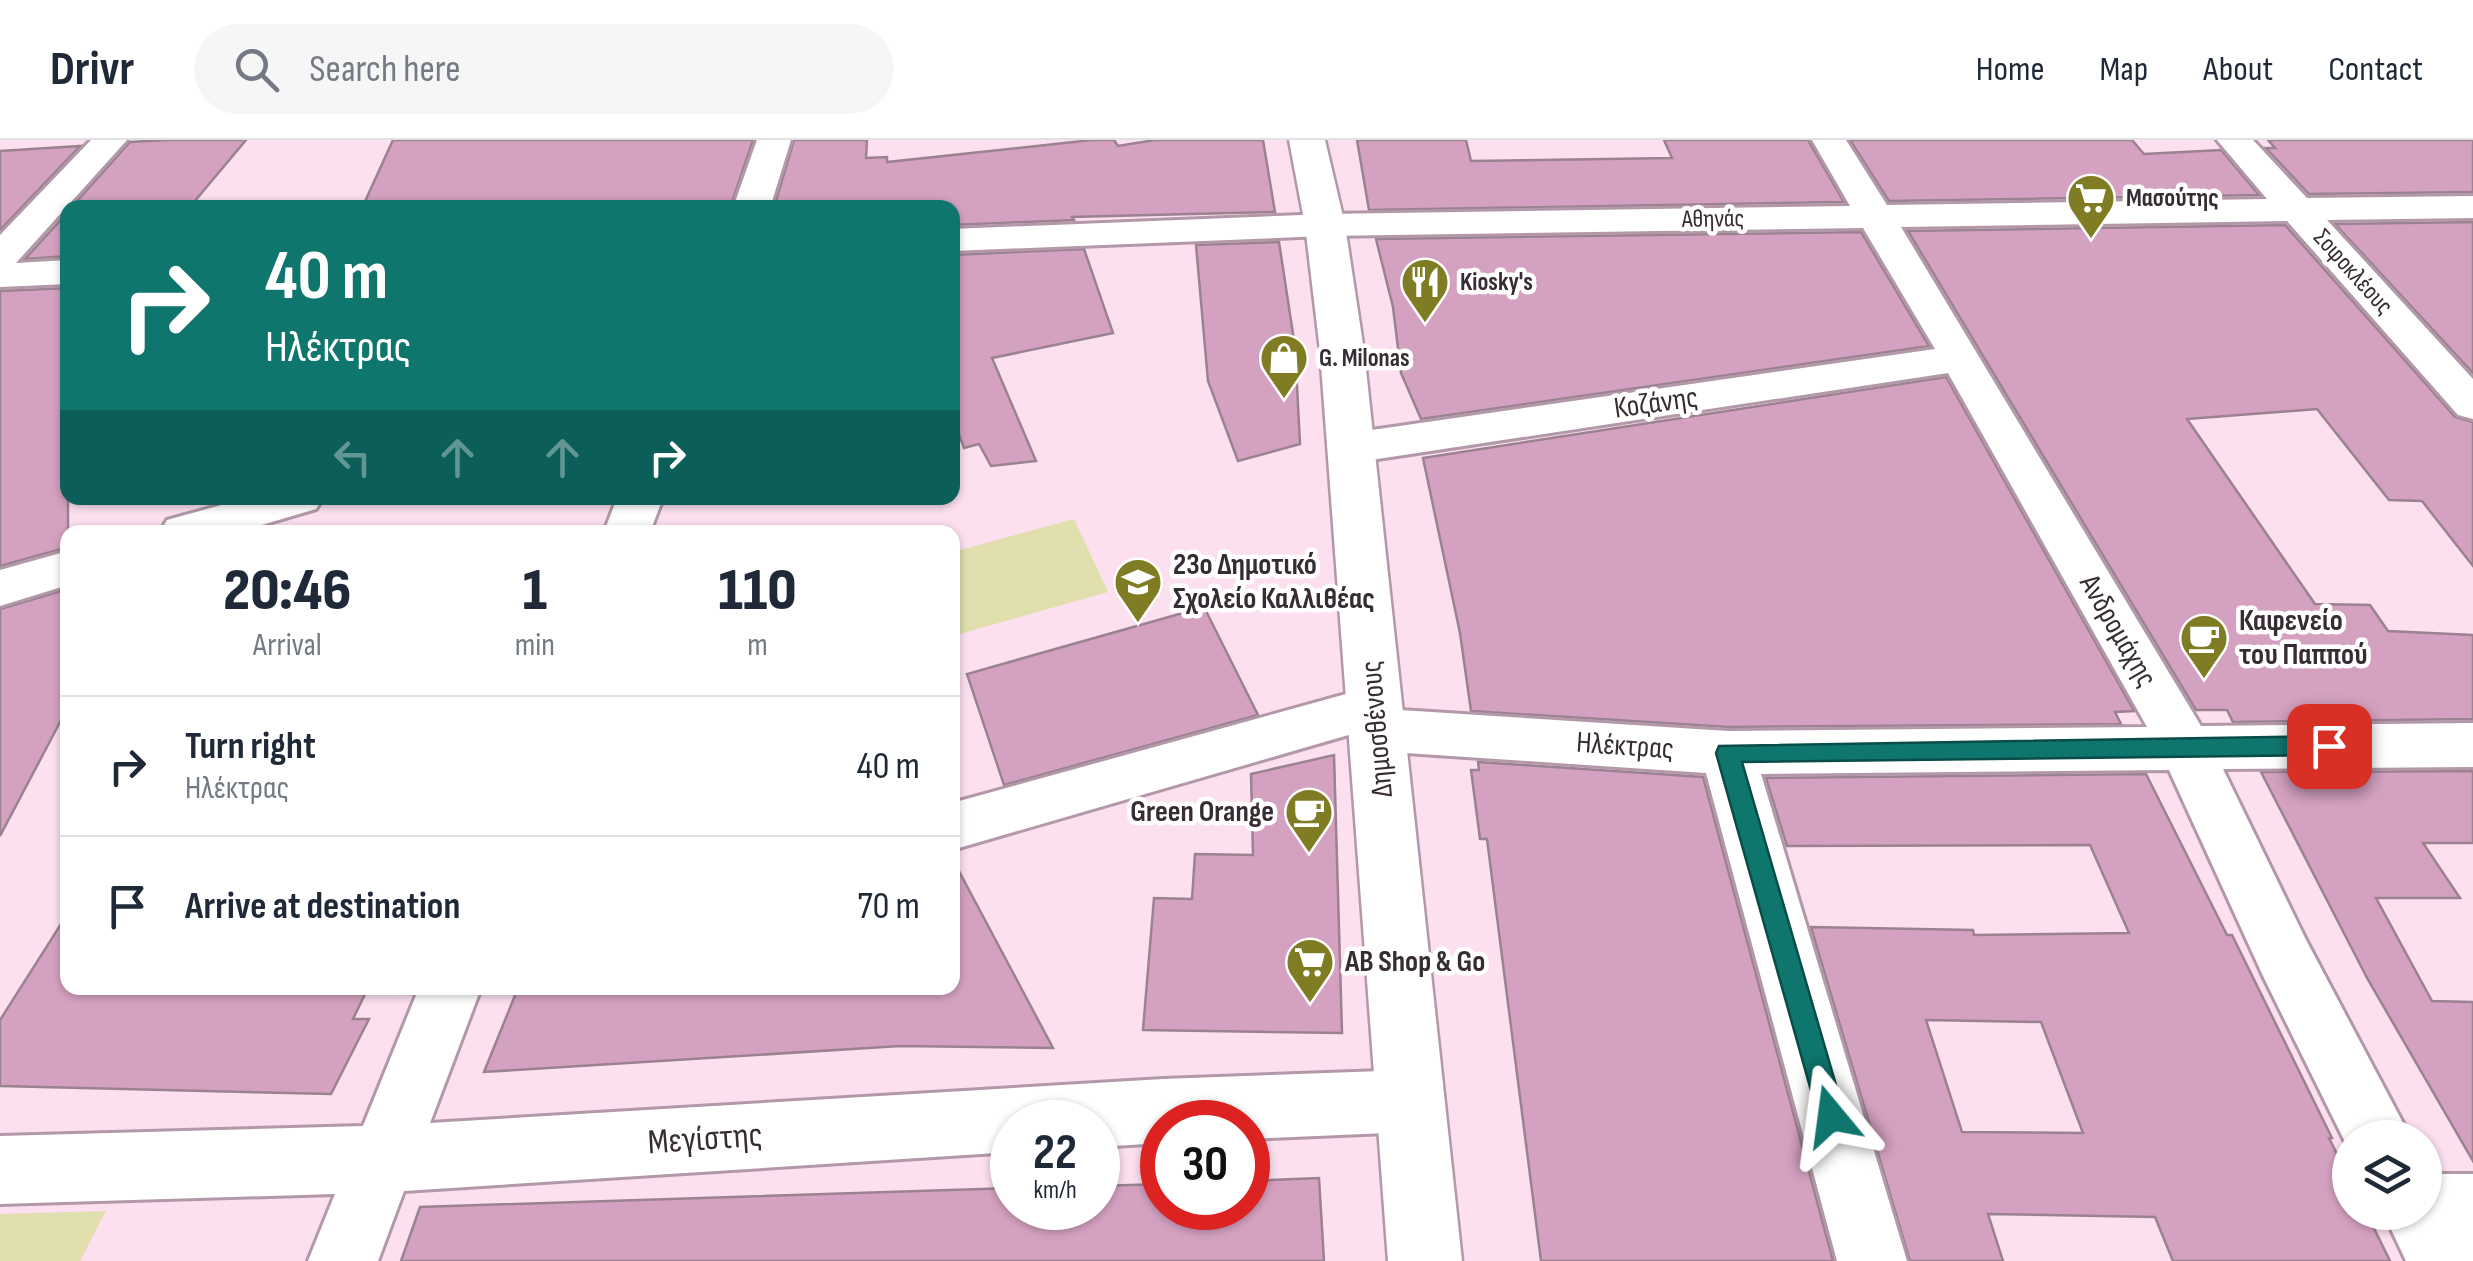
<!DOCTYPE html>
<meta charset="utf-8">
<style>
:root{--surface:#fff;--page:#f6f6f7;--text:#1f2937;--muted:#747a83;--line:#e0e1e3}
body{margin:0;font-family:"Sofia Sans Condensed",sans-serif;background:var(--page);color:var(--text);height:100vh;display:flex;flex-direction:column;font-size:38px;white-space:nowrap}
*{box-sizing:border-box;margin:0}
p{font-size:32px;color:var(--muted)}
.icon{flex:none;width:55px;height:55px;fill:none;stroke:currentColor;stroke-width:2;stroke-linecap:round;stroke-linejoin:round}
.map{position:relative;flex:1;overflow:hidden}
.panel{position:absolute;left:60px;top:385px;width:900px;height:470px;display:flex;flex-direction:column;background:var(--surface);border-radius:20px;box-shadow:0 2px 8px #0004}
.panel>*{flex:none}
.top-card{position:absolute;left:60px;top:60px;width:900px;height:305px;border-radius:20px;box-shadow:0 2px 8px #0004;background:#0f766e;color:#fff;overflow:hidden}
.tools{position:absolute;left:2332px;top:980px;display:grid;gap:20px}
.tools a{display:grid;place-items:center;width:110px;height:110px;border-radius:50%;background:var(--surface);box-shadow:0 2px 8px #0004;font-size:50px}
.speed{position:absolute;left:990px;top:960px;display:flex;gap:20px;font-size:50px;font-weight:700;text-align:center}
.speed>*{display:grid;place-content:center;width:130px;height:130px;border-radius:50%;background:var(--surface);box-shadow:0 2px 8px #0004;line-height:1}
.speed small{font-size:25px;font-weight:400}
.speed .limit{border:15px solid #d22;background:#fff;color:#111}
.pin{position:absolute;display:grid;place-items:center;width:85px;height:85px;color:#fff;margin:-42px;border-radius:20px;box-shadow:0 5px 15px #0006}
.me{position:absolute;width:110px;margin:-55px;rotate:344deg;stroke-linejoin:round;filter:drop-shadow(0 0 8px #0008)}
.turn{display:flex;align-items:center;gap:35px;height:210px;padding:0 40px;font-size:45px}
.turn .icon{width:130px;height:130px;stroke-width:2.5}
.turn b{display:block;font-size:70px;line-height:85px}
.lanes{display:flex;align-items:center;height:95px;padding:0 40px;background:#0003;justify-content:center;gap:50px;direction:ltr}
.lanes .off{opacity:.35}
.eta{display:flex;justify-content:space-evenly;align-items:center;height:170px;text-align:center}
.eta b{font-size:60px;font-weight:800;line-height:70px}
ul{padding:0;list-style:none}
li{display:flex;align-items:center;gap:30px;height:140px;padding:0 40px;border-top:2px solid var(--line)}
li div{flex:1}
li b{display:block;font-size:38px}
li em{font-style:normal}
header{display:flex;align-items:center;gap:60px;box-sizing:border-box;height:140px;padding:0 50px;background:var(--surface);border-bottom:2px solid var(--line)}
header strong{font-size:48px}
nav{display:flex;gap:55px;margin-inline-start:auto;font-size:35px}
.search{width:700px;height:90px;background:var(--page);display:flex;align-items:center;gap:25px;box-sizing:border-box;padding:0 35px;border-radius:55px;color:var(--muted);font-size:38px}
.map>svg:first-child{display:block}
.green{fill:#e0dfad}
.building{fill:#d5a1c1;stroke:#9b8291;stroke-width:2.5;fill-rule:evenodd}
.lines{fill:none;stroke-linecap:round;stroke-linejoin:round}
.street-casing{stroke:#b298a8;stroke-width:6}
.secondary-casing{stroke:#b298a8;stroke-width:5}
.street{fill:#fff;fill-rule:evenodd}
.secondary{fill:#fff;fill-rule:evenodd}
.route{fill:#0f766e;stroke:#0a4d48;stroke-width:2.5}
.labels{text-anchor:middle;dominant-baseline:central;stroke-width:9;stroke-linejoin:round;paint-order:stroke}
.far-poi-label{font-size:25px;font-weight:bold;fill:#372c33;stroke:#fff;text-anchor:start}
.far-street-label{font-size:25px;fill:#372c33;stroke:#fff}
.street-label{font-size:30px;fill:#372c33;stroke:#fff}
.poi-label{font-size:30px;font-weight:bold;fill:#372c33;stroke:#fff;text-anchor:start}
.near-street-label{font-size:35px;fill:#372c33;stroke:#fff}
</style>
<header>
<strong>Drivr</strong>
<div class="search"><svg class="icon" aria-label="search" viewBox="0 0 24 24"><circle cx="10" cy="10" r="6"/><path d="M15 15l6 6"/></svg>Search here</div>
<nav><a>Home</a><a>Map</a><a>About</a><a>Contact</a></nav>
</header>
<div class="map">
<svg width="2473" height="1121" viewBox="0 0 2473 1121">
<rect width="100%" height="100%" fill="#fce0f0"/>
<g class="green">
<polygon points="1074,379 1108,452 953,496 953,412"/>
<polygon points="106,1071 80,1121 0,1121 0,1074"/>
</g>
<g class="building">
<polygon points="166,0 246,0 189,68 71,68 130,2"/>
<polygon points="393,0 753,0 730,68 362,68"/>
<polygon points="794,0 867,0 866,18 887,17 887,22 1092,0 1114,0 1118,6 1155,0 1263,0 1275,72 1072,77 1074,80 952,85 952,68 774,68"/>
<polygon points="1357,0 1466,0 1471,21 1672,18 1664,0 1808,0 1844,62 1369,70"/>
<polygon points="1850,0 2132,0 2144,14 2221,10 2259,55 1889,61"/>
<polygon points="2268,0 2473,0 2473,52 2309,54 2266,8 2275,8"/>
<polygon points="80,6 0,90 0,11"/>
<polygon points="68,72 68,116 25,119"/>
<polygon points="2473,82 2473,233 2335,84"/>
<polygon points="2285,85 2455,277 2473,282 2473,426 2422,361 2389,360 2317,269 2187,279 2315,464 2370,465 2388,491 2473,495 2473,579 2233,582 2227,570 2196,570 1908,91"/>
<polygon points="1861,92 1929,206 1421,279 1401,233 1393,167 1376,99"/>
<polygon points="1279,102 1295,207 1300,304 1238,321 1208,241 1196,105"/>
<polygon points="1084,109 1113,193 992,218 1036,321 991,326 979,304 964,308 952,275 952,115"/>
<polygon points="68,148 68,407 0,426 0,151"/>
<polygon points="1946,237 2134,571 2115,572 2121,584 1728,587 1471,571 1460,493 1423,318"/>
<polygon points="68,449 68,567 0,696 0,469"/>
<polygon points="1204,467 1258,575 1004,645 967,534"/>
<polygon points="1334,615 1342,893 1143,890 1154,758 1192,759 1195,714 1253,715 1251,634"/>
<polygon points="1478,622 1703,637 1833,1121 1541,1121 1487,699 1480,699 1471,630 1479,630"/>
<polygon points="2473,631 2473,703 2423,703 2460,758 2376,758 2432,861 2473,862 2473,1021 2367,838 2261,632"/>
<path d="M2146 634 2227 795H2232L2332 998H2329L2350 1040V1072H2366L2390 1121H2173L2155 1077 1988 1074 2003 1121H1910L1811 787 1973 790 1974 795 2129 793 2090 705 1787 706 1766 638ZM1926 880 2041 882 2083 993 1962 992Z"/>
<polygon points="952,718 1053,908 900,906 484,932 518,848 952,848"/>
<polygon points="68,773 68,848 368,848 353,879 369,879 331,954 0,946 0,880"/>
<polygon points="1319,1038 1324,1121 401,1121 420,1067 1012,1048 1012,1068 1098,1068 1098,1046 1162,1044 1162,1068 1248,1068 1248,1041"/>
</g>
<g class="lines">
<g class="street-casing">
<g id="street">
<polygon points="91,0 127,0 16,123 68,120 68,144 0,147 0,95"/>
<polygon points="757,0 791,0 770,68 733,68"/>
<polygon points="1812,0 1846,0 1887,65 2267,59 2217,0 2253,0 2307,58 2473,56 2473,78 2327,80 2473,239 2473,279 2458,275 2287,81 1901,87 2201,586 2473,583 2473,627 2223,629 2306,800 2411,998 2350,998 2350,1012 2264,838 2169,630 1761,634 1907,1121 1837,1121 1706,633 1376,611 1357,605 1352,594 952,710 952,663 1375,546 1394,552 1400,570 1728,591 2147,587 1948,233 1351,323 1335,318 1329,308 1335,298 1351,293 1935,209 1863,88 1325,96 952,111 952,89 1325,74 1850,66"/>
<polygon points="247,358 323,358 316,369 238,392 160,392 167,380"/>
<polygon points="617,358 663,358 650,392 604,392"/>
<polygon points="68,411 68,445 0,466 0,430"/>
<polygon points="419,848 481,848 430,983 1163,939 1410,930 1433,939 1443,961 1433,983 1410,992 1248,999 1248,982 1162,982 1162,1003 1098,1007 1098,982 1012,982 1012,1012 404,1051 378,1121 308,1121 335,1054 0,1064 0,996 363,986"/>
<polygon points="2425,1034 2473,1034 2473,1121 2406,1121 2383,1072 2425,1072"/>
</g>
</g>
<g class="secondary-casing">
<polygon id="secondary" points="1289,0 1325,0 1345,85 1364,211 1462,1121 1388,1121 1320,211 1305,85"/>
</g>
<use href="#street" class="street"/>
<use href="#secondary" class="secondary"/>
</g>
<polygon class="route" points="2329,596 2337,599 2341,606 2337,612 2329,615 1742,622 1845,976 1841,986 1831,990 1821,986 1716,613 1719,606"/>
<defs>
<g id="supermarket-pin" transform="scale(2.5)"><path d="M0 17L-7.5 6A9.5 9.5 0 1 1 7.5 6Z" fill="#807c23" stroke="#fff"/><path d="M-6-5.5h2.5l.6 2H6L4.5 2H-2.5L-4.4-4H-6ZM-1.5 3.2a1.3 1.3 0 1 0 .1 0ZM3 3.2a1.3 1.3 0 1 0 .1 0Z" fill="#fff"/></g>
<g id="restaurant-pin" transform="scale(2.5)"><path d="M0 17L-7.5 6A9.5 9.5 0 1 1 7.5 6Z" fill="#807c23" stroke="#fff"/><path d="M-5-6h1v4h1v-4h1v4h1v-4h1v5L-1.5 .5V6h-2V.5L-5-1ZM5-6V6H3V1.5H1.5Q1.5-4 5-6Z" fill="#fff"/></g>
<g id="shop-pin" transform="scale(2.5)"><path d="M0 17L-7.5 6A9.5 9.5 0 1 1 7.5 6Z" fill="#807c23" stroke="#fff"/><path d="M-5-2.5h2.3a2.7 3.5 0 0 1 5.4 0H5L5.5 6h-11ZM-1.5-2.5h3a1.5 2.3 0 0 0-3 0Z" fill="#fff"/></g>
<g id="school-pin" transform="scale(2.5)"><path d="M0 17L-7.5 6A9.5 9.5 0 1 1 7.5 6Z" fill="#807c23" stroke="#fff"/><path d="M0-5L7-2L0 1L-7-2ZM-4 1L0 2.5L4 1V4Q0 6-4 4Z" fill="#fff"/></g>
<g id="cafe-pin" transform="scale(2.5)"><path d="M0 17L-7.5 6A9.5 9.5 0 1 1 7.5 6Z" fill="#807c23" stroke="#fff"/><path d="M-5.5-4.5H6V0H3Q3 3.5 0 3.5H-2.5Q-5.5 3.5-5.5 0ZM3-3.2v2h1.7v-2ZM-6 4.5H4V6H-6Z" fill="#fff"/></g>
</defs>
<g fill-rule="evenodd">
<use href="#supermarket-pin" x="2091" y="58"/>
<use href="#restaurant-pin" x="1425" y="142"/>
<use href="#shop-pin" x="1284" y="218"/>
<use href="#school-pin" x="1138" y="442"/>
<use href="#cafe-pin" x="2204" y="498"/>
<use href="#cafe-pin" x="1309" y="672"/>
<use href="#supermarket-pin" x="1310" y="822"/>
</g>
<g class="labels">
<g class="far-poi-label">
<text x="2126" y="58">Μασούτης</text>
<text x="1460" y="142">Kiosky's</text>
<text x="1319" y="218">G. Milonas</text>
</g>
<g class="far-street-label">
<text transform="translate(1713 79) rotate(-1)">Αθηνάς</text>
<text transform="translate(2353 132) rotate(48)">Σοφοκλέους</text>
</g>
<g class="street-label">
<text transform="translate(1656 263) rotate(-8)">Κοζάνης</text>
<text transform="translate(2118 491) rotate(60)">Ανδρομάχης</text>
<text transform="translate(1377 589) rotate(-95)">Δημοσθένους</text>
<text transform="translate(1625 606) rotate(4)">Ηλέκτρας</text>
</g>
<g class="poi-label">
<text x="1173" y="425">23ο Δημοτικό<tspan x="1173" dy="34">Σχολείο Καλλιθέας</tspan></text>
<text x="2239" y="481">Καφενείο<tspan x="2239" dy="34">του Παππού</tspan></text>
<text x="1274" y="672" text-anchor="end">Green Orange</text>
<text x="1345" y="822">AB Shop &amp; Go</text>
</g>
<g class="near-street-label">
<text transform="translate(705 999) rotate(-4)">Μεγίστης</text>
</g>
</g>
</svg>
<div class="tools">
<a><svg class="icon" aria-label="layers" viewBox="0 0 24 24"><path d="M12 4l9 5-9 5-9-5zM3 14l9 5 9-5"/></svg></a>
</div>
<div class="speed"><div>22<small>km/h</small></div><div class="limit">30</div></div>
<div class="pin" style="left:2329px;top:606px;background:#d93025"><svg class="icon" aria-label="arrive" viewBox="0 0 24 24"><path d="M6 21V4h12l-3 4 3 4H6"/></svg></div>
<svg class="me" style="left:1831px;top:976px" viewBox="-20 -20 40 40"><path d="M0-17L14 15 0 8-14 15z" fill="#0f766e" stroke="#fff" stroke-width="4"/></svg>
<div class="top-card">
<div class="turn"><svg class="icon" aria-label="right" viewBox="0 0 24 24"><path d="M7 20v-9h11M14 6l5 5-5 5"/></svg><div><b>40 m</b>Ηλέκτρας</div></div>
<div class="lanes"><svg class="icon off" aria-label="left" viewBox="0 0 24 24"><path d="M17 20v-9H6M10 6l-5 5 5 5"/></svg><svg class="icon off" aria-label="ahead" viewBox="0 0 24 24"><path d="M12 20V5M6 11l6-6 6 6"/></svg><svg class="icon off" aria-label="ahead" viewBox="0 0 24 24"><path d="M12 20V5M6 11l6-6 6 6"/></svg><svg class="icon" aria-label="right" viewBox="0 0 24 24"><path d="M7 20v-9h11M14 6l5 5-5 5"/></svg></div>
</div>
<section class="panel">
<div class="eta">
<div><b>20:46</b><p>Arrival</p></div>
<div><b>1</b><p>min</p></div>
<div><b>110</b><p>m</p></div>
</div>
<ul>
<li><svg class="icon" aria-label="right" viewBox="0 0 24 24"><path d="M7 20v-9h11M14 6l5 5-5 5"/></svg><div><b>Turn right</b><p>Ηλέκτρας</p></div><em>40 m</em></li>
<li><svg class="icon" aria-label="arrive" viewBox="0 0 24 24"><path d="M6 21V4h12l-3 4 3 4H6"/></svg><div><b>Arrive at destination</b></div><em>70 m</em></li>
</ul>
</section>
</div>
